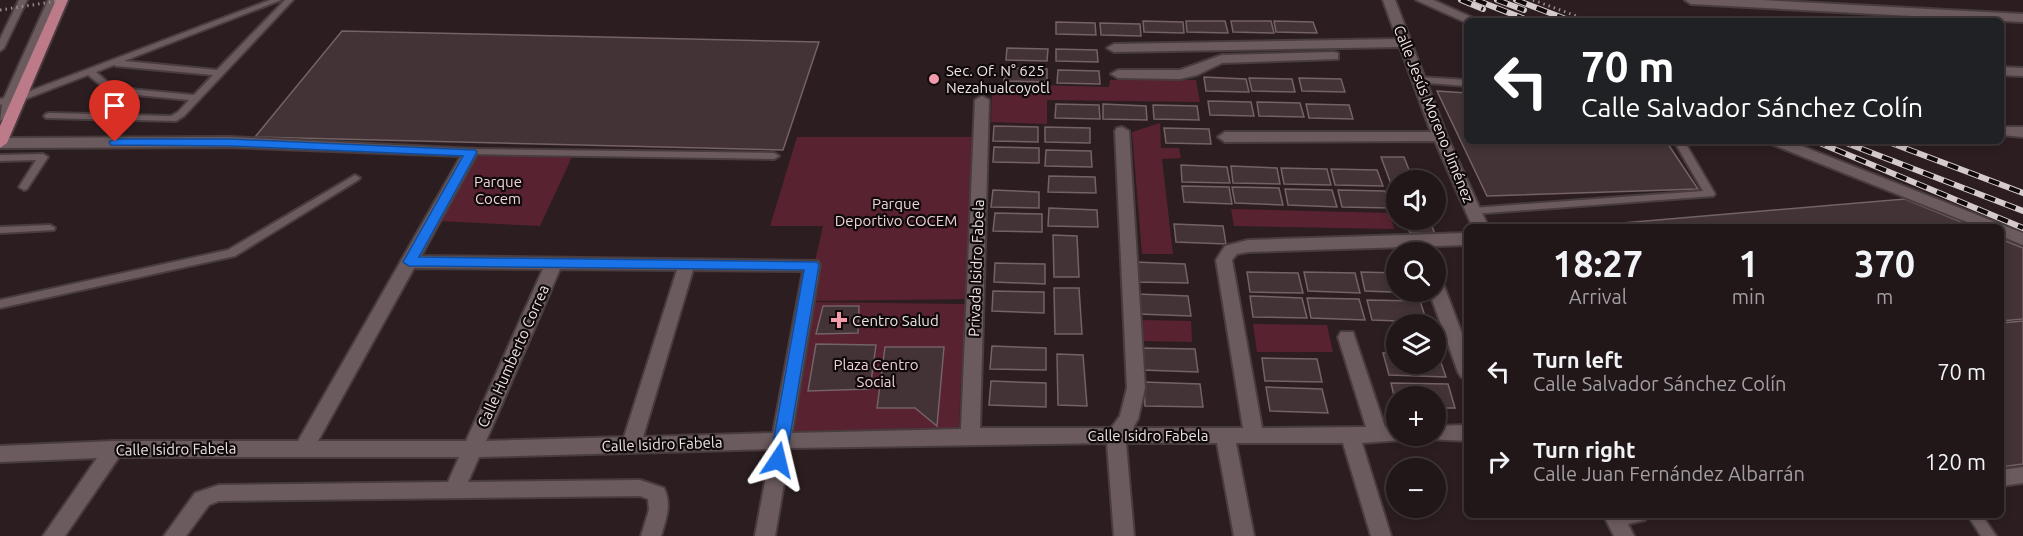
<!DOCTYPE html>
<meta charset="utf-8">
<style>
:root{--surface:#211618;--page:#291f21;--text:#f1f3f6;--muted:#a29fa2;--line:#3e3537}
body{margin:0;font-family:Ubuntu,sans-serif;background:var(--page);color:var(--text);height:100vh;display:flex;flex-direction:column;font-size:22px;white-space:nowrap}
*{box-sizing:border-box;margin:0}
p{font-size:20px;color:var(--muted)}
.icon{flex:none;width:33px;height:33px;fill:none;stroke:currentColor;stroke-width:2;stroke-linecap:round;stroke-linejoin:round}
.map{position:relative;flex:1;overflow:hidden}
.details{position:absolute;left:1464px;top:224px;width:540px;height:294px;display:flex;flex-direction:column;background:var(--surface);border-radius:9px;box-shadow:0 3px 9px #0003,0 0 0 2px var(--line)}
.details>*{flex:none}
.top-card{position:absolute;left:1464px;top:18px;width:540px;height:126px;border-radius:9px;box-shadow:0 3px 9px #0003,0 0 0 2px var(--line);background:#202124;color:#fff;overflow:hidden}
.fabs{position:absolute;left:1386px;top:170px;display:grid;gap:12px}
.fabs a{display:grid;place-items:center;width:60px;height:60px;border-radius:50%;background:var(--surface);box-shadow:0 3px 9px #0003,0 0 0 2px var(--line);font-size:30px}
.pin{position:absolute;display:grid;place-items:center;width:51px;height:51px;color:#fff;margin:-62px -26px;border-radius:50% 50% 50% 0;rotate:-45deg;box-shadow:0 0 6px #0007}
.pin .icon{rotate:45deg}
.me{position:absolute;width:66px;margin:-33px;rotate:10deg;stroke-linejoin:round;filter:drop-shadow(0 0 4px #0008)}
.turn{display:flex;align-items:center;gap:21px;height:126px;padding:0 18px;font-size:27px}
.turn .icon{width:78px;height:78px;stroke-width:2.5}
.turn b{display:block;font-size:42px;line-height:51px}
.eta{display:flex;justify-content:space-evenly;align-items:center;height:102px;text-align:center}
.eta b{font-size:36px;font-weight:600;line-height:42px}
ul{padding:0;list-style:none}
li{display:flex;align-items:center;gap:18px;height:90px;padding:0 18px}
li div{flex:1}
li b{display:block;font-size:22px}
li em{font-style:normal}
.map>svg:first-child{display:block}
.green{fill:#582230}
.building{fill:#433336;stroke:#746265;stroke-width:1.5}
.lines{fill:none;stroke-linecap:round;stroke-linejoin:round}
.service-casing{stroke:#483c3f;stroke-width:4}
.minor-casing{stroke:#483c3f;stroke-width:4}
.primary-casing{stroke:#483c3f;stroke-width:4}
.path{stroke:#95898a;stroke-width:3;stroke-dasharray:1.5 4;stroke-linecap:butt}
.service{fill:#6c5b5e;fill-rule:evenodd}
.minor{fill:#6c5b5e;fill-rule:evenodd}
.primary{fill:#bd7a89;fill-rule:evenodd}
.rail-casing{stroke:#d6cbcc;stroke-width:6}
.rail{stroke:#100a0b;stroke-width:4;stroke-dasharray:11;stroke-linecap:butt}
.path-bridge{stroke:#95898a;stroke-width:3;stroke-dasharray:1.5 4;stroke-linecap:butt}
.route{fill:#1a73e8;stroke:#114b97;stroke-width:1.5}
.poi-dot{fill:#f39aac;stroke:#100a0b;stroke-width:2}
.labels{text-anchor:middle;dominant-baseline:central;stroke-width:4.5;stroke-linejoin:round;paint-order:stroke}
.poi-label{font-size:15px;fill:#eee4e5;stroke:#100a0b;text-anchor:start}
.street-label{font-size:15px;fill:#eee4e5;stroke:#100a0b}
.park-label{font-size:15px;fill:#efd3d8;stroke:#100a0b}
</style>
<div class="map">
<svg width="2023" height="536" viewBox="0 0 2023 536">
<rect width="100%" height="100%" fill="#2c1e20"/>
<g class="green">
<polygon points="1110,80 1196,80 1200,102 1047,100 1047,124 991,122 992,84 1109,87"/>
<polygon points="1160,123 1161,148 1179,148 1181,158 1162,159 1173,254 1142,254 1132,132"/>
<polygon points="797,137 976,137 967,299 806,301 823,226 770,226"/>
<polygon points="477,155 572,157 540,226 438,221"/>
<polygon points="1231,209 1390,213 1394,229 1234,226"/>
<polygon points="807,302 965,304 958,441 774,444"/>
<polygon points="1142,320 1191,321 1192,342 1143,341"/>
<polygon points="1253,324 1327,325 1333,352 1257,352"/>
</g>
<g class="building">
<polygon points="1143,21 1183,22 1184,33 1144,32"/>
<polygon points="1186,21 1225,21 1228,33 1187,32"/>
<polygon points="1231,21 1271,21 1274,33 1233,32"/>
<polygon points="1274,21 1313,22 1317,33 1276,32"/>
<polygon points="1056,22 1095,23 1096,35 1056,34"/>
<polygon points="1100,23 1140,24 1141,36 1101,35"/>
<polygon points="342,31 819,42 783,150 255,137"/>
<polygon points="1007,48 1048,49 1047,61 1006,60"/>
<polygon points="1056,49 1097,50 1098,62 1056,61"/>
<polygon points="1005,68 1047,69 1047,82 1004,81"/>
<polygon points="1058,70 1099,71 1100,84 1057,83"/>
<polygon points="1204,77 1246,79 1249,92 1206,91"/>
<polygon points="1249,78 1292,79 1295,92 1252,91"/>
<polygon points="1299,78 1341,79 1345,92 1302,91"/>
<polygon points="1437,91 1467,93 1467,141 1666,141 1698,189 1487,196"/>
<polygon points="1208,101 1251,102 1254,116 1210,115"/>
<polygon points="1257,102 1300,103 1304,117 1259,116"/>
<polygon points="1056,104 1099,105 1100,119 1055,118"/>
<polygon points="1103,104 1146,106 1147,120 1103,119"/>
<polygon points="1306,104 1349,105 1353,119 1309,118"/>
<polygon points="1153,105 1197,106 1199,120 1154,119"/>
<polygon points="994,126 1038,127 1038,142 993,141"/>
<polygon points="1045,127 1090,128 1090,143 1045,142"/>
<polygon points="1164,128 1209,129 1211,144 1166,143"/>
<polygon points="994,147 1039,148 1039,163 993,162"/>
<polygon points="1046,150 1091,151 1092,167 1045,166"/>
<polygon points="1381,157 1404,157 1413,180 1396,180 1396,192 1394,192"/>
<polygon points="1181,165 1227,167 1230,183 1182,182"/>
<polygon points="1231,166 1277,168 1280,184 1233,183"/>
<polygon points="1281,168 1327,169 1331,185 1284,184"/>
<polygon points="1331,169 1377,170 1383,186 1335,185"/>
<polygon points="1049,176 1095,177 1096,193 1048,192"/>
<polygon points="1182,186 1229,187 1232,204 1184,202"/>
<polygon points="1232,187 1279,188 1283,205 1235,203"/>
<polygon points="1285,189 1332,190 1337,207 1288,205"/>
<polygon points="993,190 1039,192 1039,208 991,207"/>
<polygon points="1338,190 1385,191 1390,208 1342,207"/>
<polygon points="1905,199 1971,226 1587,226"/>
<polygon points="1049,208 1097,210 1098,227 1048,226"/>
<polygon points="995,213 1042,214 1042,232 993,231"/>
<polygon points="1405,219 1429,219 1435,234 1410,233"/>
<polygon points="1174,224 1223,226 1226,244 1176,242"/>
<polygon points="1053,235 1077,236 1079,277 1054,277"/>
<polygon points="2001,239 2023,248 2023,319 2001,321"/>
<polygon points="1135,262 1185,264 1188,283 1136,282"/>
<polygon points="995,263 1045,264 1045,284 994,282"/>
<polygon points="1247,272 1298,273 1303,293 1250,292"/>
<polygon points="1304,272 1355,273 1360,293 1308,291"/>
<polygon points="1361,272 1396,273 1396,291 1418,293 1365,291"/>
<polygon points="1054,288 1079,288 1082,334 1055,334"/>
<polygon points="993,291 1044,292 1044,313 992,311"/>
<polygon points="1137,294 1188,296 1191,316 1138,314"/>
<polygon points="1250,296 1302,298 1307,318 1253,317"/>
<polygon points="1307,298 1359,299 1365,320 1311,318"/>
<polygon points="1367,300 1420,301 1427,322 1372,320"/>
<polygon points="823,306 859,306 858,333 816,334"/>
<polygon points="2023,321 2023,464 2001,467 2001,323"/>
<polygon points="816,344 876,345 870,389 808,391"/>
<polygon points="992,346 1046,348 1046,370 990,369"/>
<polygon points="885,347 944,347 937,426 915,408 877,408"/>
<polygon points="1141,348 1195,349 1198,372 1142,370"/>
<polygon points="1383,353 1396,353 1396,363 1436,363 1436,354 1438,354 1446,377 1389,375"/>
<polygon points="1057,354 1083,355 1087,406 1058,405"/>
<polygon points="1262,358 1317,359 1322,382 1265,381"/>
<polygon points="991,381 1046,383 1046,407 989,405"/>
<polygon points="1144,382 1200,384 1203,407 1145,406"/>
<polygon points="1391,383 1448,384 1455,408 1436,408 1436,396 1396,396 1396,404"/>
<polygon points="1266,387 1322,389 1328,413 1270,411"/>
</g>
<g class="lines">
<g class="service-casing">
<g id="service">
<polygon points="19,0 27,0 4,48 0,51 0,39"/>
<path d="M48 0H56L14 97 270 0H281L124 61 217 70 285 0H293L184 116 176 121 46 118 44 116 46 114 49 113 171 116 178 112 189 100 117 93 104 88 88 75 23 100 11 102 5 118 0 121 2 104 0 105V99L4 98ZM114 65 116 66 213 75 194 95 119 88 110 84 96 72Z"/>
<polygon points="1419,77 1467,80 1467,86 1416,82 1416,78"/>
<polygon points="1674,141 1684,141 1715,194 1713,196 1473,214 1468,211 1473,208 1703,191"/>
<polygon points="471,149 774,153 779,156 774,159 468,154 466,152 468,150"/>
<polygon points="43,154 48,157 27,189 24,190 19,187 36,160 0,161 0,155"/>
<polygon points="355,175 360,178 358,180 235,256 0,308 0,300 228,250"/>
<polygon points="50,225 55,228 54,230 0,233 0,227"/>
<polygon points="1967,514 1981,514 1996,536 1981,536"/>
</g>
</g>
<g class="minor-casing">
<g id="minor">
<polygon points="1383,0 1395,0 1447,136 1488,226 1472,226 1435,141 1225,142 1218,137 1225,132 1431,132 1400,47 1114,52 1107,48 1114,44 1397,39"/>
<polygon points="1416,0 1433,0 1480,21 1467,23"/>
<polygon points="1685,0 1761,0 2023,14 2023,22 1691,4"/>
<polygon points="1333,52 1338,53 1338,59 1222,63 1197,75 1180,79 1118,78 1111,74 1118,70 1180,70 1222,55"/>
<polygon points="2001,67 2023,68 2023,76 2001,75"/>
<path d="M982 96 989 100 980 428H1111L1120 416 1127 388 1115 131 1117 128 1122 127 1129 131 1145 388 1138 419 1133 428H1243L1216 260 1225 246 1248 240 1467 233V245L1248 252 1237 254 1232 260 1262 428 1366 427 1338 337 1341 332H1353L1385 427H1396V435H1405L1403 440 1362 443 1391 536H1371L1343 443H1236L1254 536H1234L1217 443H1126L1134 536H1114L1107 443 790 448 775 536H755L771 449 479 457 468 482 640 480 664 488C672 505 666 519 661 536H641L649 510 648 499 640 496 219 501 209 505 186 536H164L195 493 219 485 448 482 459 457H119L65 536H43L97 458 0 462V446L114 441H298L461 156 229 147 0 148V138L229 137 476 149 478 152 421 256 818 261 820 265 792 433 961 429 975 100ZM414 268 543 269 466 441H318ZM560 269 677 270 624 437 486 441ZM693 270 803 271 773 433 643 437Z"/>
<polygon points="2001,127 2023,127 2023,137 2001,135"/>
<polygon points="1769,141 1789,141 2023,233 2023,245 2001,236 2001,226 1977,226 1771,144"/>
<polygon points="1436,280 1444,286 1467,347 1467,379 1461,377 1458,372 1429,291 1436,291"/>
<polygon points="1467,425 1467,441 1429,439 1427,435 1436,435 1436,426"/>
<polygon points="2023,467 2023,483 2001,486 2001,470"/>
<polygon points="1603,514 1648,514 1645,520 1628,524 1634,536 1614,536"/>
</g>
</g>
<g class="primary-casing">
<polygon id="primary" points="56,0 68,0 7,143 0,148 0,126"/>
</g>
<polyline class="path" points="1533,0 1590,21"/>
<use href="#service" class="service"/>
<use href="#minor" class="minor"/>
<use href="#primary" class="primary"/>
<g class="rail-casing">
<g id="rail">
<polyline points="1461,0 1483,9"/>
<polyline points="1476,0 1530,21"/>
<polyline points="1497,0 1524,10"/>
<polyline points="1516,0 1571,21"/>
<polyline points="1815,141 2023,228"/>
<polyline points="1841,141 2023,211"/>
<polyline points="1886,141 2023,193"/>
</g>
</g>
<use href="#rail" class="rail"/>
<polyline class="path-bridge" points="0,10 64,0"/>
</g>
<polygon class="route" points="115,139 230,139 475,150 477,152 419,257 817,262 819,265 786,460 784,465 773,465 770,460 804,270 409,266 403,262 463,156 230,146 111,145 109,142"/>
<g class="poi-dot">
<circle cx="934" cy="79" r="6"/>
<path d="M836 311h6v6h6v6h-6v6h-6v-6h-6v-6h6z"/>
</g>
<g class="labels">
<g class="poi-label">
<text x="946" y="70">Sec. Of. N° 625<tspan x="946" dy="17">Nezahualcoyotl</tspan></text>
<text x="852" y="320">Centro Salud</text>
</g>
<g class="street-label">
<text transform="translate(1434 114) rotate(68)">Calle Jesús Moreno Jiménez</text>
<text transform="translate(976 268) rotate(-88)">Privada Isidro Fabela</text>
<text transform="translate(513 356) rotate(-66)">Calle Humberto Correa</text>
<text x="1148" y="435">Calle Isidro Fabela</text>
<text transform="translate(662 444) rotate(-2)">Calle Isidro Fabela</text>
<text transform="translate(176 449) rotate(-1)">Calle Isidro Fabela</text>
</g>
<g class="park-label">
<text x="498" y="181">Parque<tspan x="498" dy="17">Cocem</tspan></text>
<text x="896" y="203">Parque<tspan x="896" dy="17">Deportivo COCEM</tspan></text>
<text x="876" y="364">Plaza Centro<tspan x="876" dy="17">Social</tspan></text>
</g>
</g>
</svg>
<div class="fabs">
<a><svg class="icon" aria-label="sound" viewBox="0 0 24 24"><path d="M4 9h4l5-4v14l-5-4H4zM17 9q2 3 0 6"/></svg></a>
<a><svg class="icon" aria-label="search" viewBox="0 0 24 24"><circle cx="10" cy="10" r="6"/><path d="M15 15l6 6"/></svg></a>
<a><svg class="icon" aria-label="layers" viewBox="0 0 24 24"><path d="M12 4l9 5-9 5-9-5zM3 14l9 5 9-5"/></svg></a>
<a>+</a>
<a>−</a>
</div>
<div class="pin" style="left:115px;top:142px;background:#d93025"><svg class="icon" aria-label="arrive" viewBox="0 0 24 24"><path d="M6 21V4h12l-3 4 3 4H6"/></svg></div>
<svg class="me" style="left:778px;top:460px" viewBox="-20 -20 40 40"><path d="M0-17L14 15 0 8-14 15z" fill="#1a73e8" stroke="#fff" stroke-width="4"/></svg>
<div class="top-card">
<div class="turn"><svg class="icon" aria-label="left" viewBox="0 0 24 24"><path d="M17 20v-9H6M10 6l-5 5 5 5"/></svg><div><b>70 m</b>Calle Salvador Sánchez Colín</div></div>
</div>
<section class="details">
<div class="eta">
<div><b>18:27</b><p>Arrival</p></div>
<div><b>1</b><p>min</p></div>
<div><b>370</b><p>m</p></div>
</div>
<ul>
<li><svg class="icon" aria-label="left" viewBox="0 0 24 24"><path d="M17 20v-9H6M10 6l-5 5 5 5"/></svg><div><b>Turn left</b><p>Calle Salvador Sánchez Colín</p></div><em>70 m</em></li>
<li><svg class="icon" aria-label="right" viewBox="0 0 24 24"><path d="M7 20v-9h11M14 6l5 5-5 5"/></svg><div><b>Turn right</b><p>Calle Juan Fernández Albarrán</p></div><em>120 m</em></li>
</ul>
</section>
</div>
